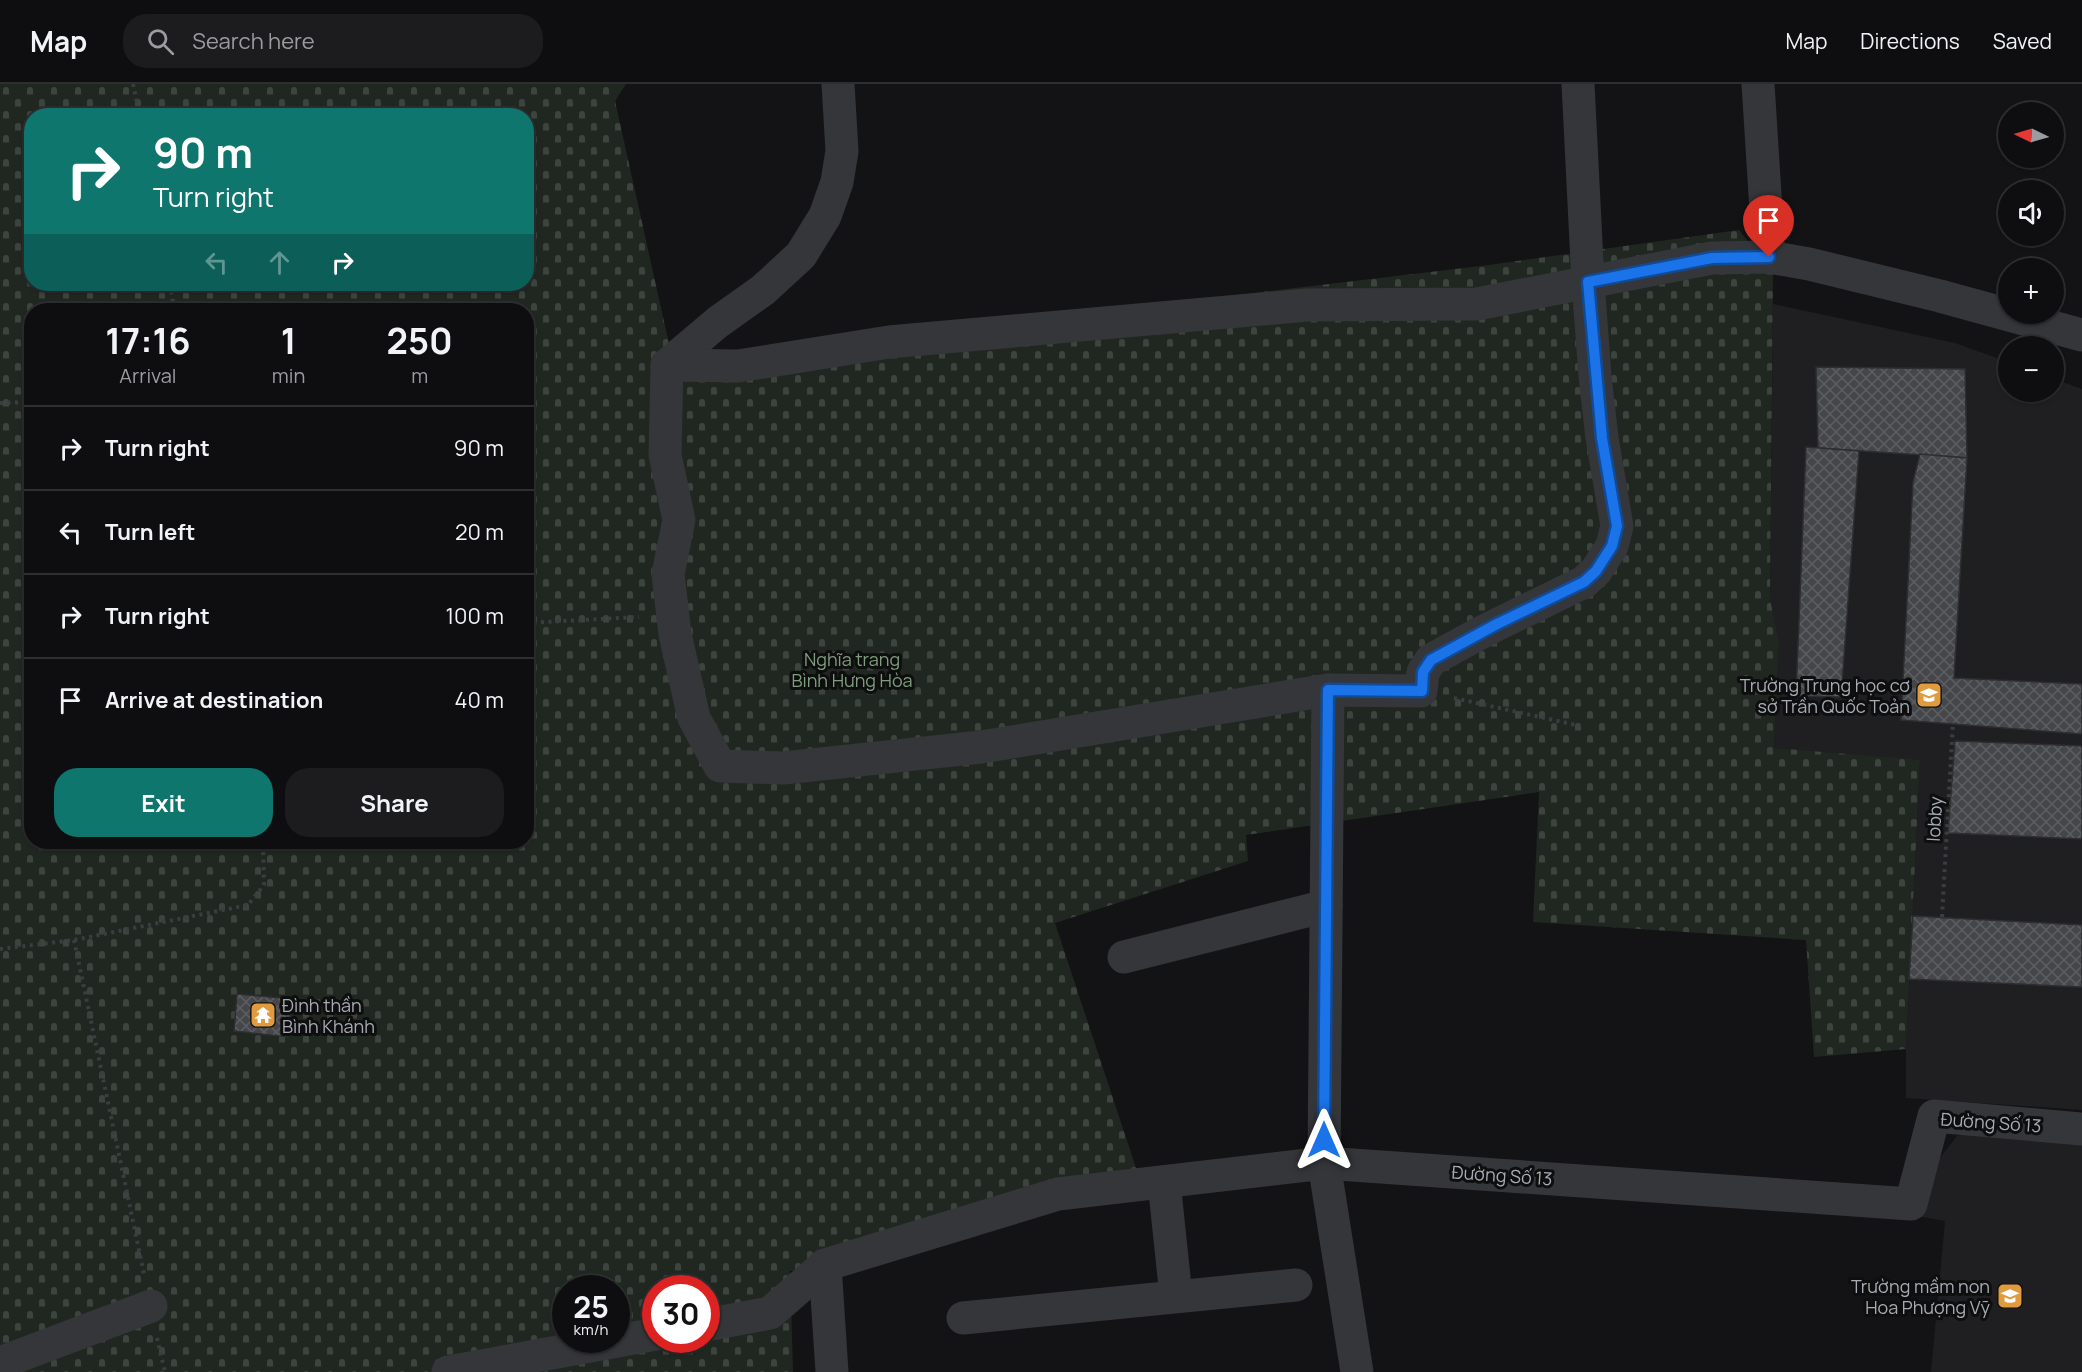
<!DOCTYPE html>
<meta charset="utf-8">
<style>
:root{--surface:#0e0e10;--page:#1c1c1e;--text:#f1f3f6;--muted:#9b9c9f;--line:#2e2e30;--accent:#0f766e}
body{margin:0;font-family:Manrope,sans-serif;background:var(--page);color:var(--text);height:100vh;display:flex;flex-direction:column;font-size:22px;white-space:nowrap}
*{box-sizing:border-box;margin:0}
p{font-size:20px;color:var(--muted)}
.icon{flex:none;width:33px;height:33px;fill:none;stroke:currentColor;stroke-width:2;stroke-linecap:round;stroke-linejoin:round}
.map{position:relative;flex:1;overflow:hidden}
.side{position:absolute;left:24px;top:219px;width:510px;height:546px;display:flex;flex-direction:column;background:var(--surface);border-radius:24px;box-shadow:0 2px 4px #0004,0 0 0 2px var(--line)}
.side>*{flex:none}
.banner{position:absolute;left:24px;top:24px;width:510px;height:183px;border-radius:24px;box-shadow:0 2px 4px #0004,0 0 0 2px var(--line);background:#0f766e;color:#fff;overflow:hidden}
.needle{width:39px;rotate:275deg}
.fabs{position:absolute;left:1998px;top:18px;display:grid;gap:12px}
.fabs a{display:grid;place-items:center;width:66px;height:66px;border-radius:50%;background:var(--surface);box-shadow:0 2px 4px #0004,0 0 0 2px var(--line);font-size:30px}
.speed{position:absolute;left:552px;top:1191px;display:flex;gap:12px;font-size:30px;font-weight:700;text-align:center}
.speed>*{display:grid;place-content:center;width:78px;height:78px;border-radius:50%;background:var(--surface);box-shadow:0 2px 4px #0004,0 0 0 2px var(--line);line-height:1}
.speed small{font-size:15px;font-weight:400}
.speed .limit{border:9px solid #d22;background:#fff;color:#111}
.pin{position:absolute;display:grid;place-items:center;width:51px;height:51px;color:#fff;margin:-62px -26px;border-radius:50% 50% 50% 0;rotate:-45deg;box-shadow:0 0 6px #0007}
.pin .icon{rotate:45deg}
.me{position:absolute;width:66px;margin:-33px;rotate:0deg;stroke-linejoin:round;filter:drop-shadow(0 0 4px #0008)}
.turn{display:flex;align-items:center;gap:21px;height:126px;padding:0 30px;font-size:27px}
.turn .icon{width:78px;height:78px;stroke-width:2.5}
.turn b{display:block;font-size:42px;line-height:51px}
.lanes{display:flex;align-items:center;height:57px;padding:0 30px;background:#0003;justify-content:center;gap:30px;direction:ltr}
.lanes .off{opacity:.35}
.eta{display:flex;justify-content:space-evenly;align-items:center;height:102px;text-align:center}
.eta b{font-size:36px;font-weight:700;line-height:42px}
.button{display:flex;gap:12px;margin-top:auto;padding:12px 30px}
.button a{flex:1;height:69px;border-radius:24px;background:var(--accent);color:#fff;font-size:24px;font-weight:700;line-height:69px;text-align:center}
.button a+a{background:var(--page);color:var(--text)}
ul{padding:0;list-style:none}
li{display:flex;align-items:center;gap:18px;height:84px;padding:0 30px;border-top:2px solid var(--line)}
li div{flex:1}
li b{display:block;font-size:22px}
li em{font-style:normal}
header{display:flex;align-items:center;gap:36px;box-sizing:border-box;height:84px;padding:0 30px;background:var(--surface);border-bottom:2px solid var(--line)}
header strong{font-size:28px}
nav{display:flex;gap:33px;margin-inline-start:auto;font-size:21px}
.search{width:420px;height:54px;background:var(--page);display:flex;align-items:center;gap:15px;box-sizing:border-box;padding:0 21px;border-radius:24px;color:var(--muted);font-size:22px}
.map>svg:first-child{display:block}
.built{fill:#1f1f21}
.cemetery{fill:url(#cemetery-stones);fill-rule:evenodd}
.building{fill:url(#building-cross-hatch);stroke:#2d2e30;stroke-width:1.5}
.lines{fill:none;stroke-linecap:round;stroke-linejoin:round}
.path{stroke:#3b3d40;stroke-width:4;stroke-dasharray:3 4.5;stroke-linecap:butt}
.minor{stroke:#343639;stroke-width:33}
.route-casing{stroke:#114b97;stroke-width:15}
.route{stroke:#1a73e8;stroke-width:10}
.labels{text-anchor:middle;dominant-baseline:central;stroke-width:6;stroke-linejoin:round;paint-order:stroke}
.park-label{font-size:18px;fill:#7f9d7e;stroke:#0e0e0f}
.poi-label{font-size:18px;fill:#a6abb4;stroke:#0e0e0f;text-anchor:end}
.street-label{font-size:18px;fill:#a6abb4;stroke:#0e0e0f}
</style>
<header>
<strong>Map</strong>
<div class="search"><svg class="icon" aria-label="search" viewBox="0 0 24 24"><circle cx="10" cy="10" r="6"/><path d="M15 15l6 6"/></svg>Search here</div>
<nav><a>Map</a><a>Directions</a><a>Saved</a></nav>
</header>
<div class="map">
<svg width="2082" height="1288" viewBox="0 0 2082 1288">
<defs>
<pattern id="cemetery-stones" width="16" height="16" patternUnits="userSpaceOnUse" patternTransform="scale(1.5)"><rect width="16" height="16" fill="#202720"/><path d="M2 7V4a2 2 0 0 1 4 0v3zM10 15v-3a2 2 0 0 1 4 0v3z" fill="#3d443e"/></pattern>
<pattern id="building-cross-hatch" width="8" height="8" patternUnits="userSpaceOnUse" patternTransform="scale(1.5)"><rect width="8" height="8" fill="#45464a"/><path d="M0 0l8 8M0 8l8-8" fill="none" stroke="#5d5e62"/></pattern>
</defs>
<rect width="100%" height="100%" fill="#131315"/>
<g class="built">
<polygon points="1773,220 1955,259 2008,278 2008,308 2054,308 2054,295 2082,305 2082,1026 1906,1014 1906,965 1920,677 1774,664 1779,557 1770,515"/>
<polygon points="1975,1045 2082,1056 2082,1288 1931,1288 1945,1137 1922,1133 1935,1080 1957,1052"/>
</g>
<path class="cemetery" d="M0 0H626L615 17 673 278 1489 181 1739 146 1773 190 1770 515 1779 557 1774 664 1920 676 1906 965 1814 973 1806 856 1533 838 1539 708 1246 751 1248 777 1055 839 1137 1087 825 1181 790 1187 793 1288H0ZM32 32H526V200H32ZM32 226H526V758H32ZM566 1204H616V1256H566ZM656 1204H706V1256H656Z"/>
<g class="building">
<polygon points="1816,283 1965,285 1967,374 1818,364"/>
<polygon points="1806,363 1859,367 1841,613 1796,612"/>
<polygon points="1920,370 1967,374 1954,594 2082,600 2082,650 1901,636 1913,398"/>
<polygon points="1955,657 2082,662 2082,755 1948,749"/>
<polygon points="1913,832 2082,841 2082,903 1909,895"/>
<polygon points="237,910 292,915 288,953 234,947"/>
</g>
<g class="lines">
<g class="path">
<polyline points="133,0 140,32"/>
<polyline points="170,200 174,226"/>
<polyline points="0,319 32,318"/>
<polyline points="526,539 639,533"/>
<polyline points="1454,614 1576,641"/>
<polyline points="1942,833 1953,638"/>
<polyline points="74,856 144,1190"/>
<polyline points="0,865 74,856 248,821 264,801 263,758"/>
<polyline points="157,1254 165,1288"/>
</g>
<g class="minor">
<polyline points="838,0 842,67 837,98 825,132 801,171 763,206 718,238 667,281 665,371 679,436 668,490 675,550 694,634 720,682 783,684 981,663 1328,606 1421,607 1423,588 1431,576 1482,548 1584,498 1596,487 1612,462 1617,442 1602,354 1595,292 1588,198 1578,0"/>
<polyline points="1758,0 1769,173"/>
<polyline points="667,281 738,282 889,258 1308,221 1477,220 1712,174 1769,173 1809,180 1940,212 2082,251"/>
<polyline points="1328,606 1324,1079 1911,1120 1934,1032 2082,1045"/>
<polyline points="1124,873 1326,822"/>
<polyline points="1164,1098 1176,1212"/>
<polyline points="963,1234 1296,1201"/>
<polyline points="706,1241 770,1229 825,1181"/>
<polyline points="0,1279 151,1222"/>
<polyline points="448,1288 656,1250"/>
<polyline points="832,1288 825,1181 1058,1110 1324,1079 1357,1288"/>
</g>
</g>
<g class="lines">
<g class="route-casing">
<polyline id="route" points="1324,1056 1328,606 1422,607 1423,588 1431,576 1497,540 1584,498 1596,487 1612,462 1617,442 1602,354 1588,198 1712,174 1769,173"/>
</g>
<use href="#route" class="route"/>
</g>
<defs>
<g id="school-square" transform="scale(1.35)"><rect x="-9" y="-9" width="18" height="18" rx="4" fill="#e19b3f" stroke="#0e0e0f"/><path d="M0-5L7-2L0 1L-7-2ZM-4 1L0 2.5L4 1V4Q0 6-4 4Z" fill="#fff"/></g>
<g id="temple-square" transform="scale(1.35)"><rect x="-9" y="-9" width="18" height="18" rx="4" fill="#e19b3f" stroke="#0e0e0f"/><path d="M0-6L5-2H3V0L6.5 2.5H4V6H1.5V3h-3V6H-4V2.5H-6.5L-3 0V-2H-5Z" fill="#fff"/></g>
</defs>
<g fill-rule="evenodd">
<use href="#school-square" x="1929" y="611"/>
<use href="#temple-square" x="263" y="931"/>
<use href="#school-square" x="2010" y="1212"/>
</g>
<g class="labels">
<g class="park-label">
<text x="852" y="575">Nghĩa trang<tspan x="852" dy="21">Bình Hưng Hòa</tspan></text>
</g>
<g class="poi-label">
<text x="1910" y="601">Trường Trung học cơ<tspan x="1910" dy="21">sở Trần Quốc Toản</tspan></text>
<text x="282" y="921" text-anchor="start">Đình thần<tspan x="282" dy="21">Bình Khánh</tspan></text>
<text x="1990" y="1202">Trường mầm non<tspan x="1990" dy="21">Hoa Phượng Vỹ</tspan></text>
</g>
<g class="street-label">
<text transform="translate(1934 735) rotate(-87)">lobby</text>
<text transform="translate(1991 1038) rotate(4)">Đường Số 13</text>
<text transform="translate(1502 1091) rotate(4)">Đường Số 13</text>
</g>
</g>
</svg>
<div class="fabs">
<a><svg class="needle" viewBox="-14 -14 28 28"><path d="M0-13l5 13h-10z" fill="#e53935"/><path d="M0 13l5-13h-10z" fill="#9b9c9f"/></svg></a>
<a><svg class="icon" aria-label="sound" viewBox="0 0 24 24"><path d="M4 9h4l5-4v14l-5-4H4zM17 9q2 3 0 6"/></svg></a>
<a>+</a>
<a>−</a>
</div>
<div class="speed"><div>25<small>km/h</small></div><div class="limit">30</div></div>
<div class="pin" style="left:1769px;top:173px;background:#d93025"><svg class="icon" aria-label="arrive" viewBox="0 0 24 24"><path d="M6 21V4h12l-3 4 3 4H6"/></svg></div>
<svg class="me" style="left:1324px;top:1056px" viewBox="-20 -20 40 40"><path d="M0-17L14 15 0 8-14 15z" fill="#1a73e8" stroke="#fff" stroke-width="4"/></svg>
<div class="banner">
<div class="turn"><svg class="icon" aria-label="right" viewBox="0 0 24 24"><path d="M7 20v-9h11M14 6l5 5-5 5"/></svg><div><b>90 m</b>Turn right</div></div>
<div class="lanes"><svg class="icon off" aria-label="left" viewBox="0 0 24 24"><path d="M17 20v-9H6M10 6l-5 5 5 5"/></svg><svg class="icon off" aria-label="ahead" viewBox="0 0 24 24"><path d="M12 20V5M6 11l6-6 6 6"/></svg><svg class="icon" aria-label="right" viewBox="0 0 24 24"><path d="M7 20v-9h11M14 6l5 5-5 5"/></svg></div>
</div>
<section class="side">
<div class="eta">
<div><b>17:16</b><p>Arrival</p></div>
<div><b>1</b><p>min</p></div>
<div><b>250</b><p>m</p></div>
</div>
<ul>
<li><svg class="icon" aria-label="right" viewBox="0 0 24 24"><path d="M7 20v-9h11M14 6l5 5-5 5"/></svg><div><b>Turn right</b></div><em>90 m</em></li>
<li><svg class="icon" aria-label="left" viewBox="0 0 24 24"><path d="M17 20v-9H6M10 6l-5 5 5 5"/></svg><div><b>Turn left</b></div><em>20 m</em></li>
<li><svg class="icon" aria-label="right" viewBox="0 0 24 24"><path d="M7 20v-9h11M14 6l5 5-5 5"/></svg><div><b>Turn right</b></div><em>100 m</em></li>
<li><svg class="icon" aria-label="arrive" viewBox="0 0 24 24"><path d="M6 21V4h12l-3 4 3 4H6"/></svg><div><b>Arrive at destination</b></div><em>40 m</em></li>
</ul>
<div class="button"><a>Exit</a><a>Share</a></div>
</section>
</div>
